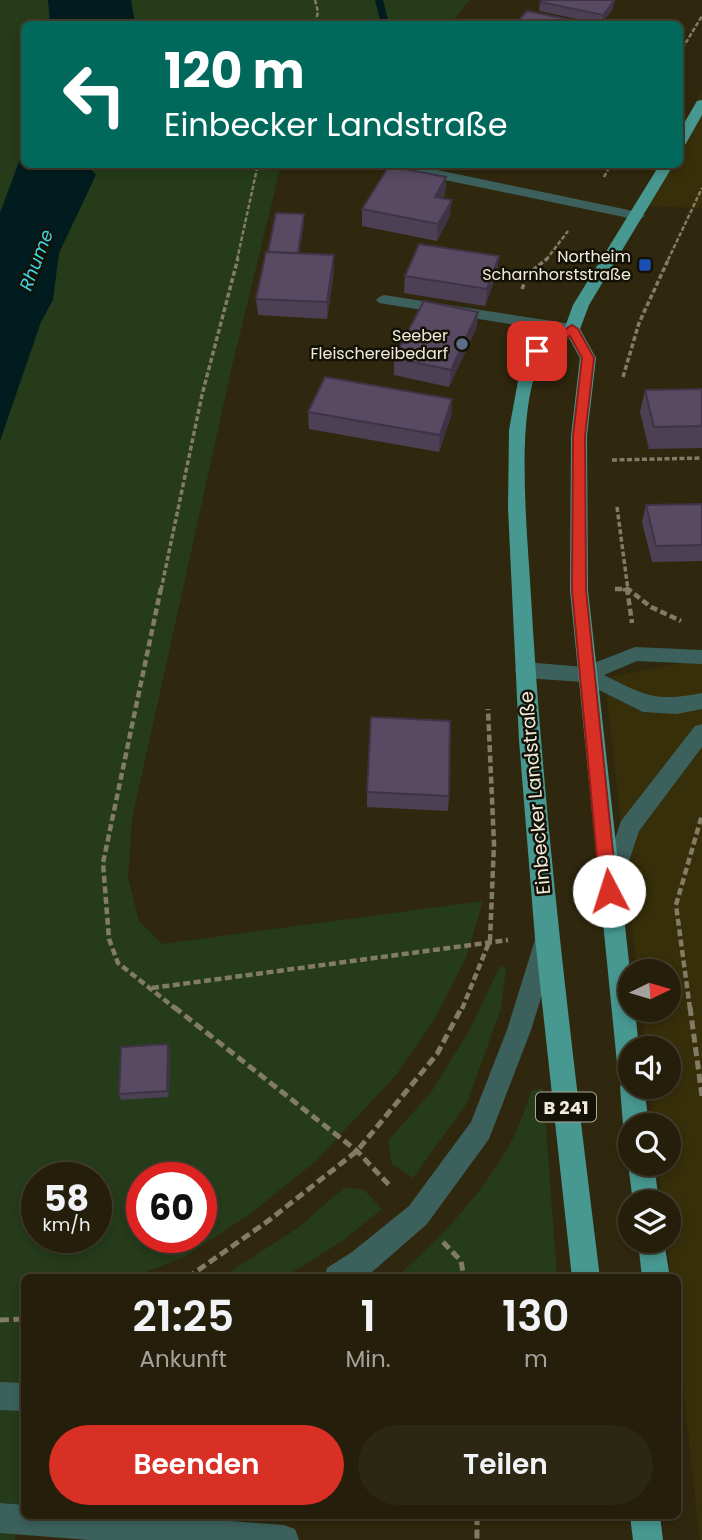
<!DOCTYPE html>
<html lang="de">
<meta charset="utf-8">
<style>
:root{--surface:#241e0a;--page:#2c2713;--text:#f1f3f6;--muted:#a3a29c;--line:#413c2b;--accent:#d93025}
body{margin:0;font-family:Poppins,sans-serif;background:var(--page);color:var(--text);height:100vh;display:flex;flex-direction:column;font-size:26px;white-space:nowrap}
*{box-sizing:border-box;margin:0}
p{font-size:23px;color:var(--muted)}
.icon{flex:none;width:38px;height:38px;fill:none;stroke:currentColor;stroke-width:2;stroke-linecap:round;stroke-linejoin:round}
.map{position:relative;flex:1;overflow:hidden}
.sheet{position:absolute;left:21px;top:1274px;width:660px;height:245px;display:flex;flex-direction:column;background:var(--surface);border-radius:10px;box-shadow:0 4px 10px #0003,0 0 0 2px var(--line)}
.sheet>*{flex:none}
.top-card{position:absolute;left:21px;top:21px;width:662px;height:147px;border-radius:10px;box-shadow:0 4px 10px #0003,0 0 0 2px var(--line);background:#00695c;color:#fff;overflow:hidden}
.needle{width:46px;rotate:85deg}
.controls{position:absolute;left:618px;top:959px;display:grid;gap:14px}
.controls a{display:grid;place-items:center;width:63px;height:63px;border-radius:50%;background:var(--surface);box-shadow:0 4px 10px #0003,0 0 0 2px var(--line);font-size:35px}
.speed{position:absolute;left:21px;top:1162px;display:flex;gap:14px;font-size:35px;font-weight:700;text-align:center}
.speed>*{display:grid;place-content:center;width:91px;height:91px;border-radius:50%;background:var(--surface);box-shadow:0 4px 10px #0003,0 0 0 2px var(--line);line-height:1}
.speed small{font-size:18px;font-weight:400}
.speed .limit{border:10px solid #d22;background:#fff;color:#111}
.pin{position:absolute;display:grid;place-items:center;width:60px;height:60px;color:#fff;margin:-30px;border-radius:14px;box-shadow:0 4px 10px #0006}
.me{position:absolute;width:77px;margin:-38px;rotate:355deg;stroke-linejoin:round;filter:drop-shadow(0 0 5px #0008)}
.turn{display:flex;align-items:center;gap:24px;height:147px;padding:0 28px;font-size:32px}
.turn .icon{width:91px;height:91px;stroke-width:2.5}
.turn b{display:block;font-size:49px;line-height:60px}
.eta{display:flex;justify-content:space-evenly;align-items:center;height:119px;text-align:center}
.eta b{font-size:42px;font-weight:600;line-height:49px}
.cta{display:flex;gap:14px;margin-top:auto;padding:14px 28px}
.cta a{flex:1;height:80px;border-radius:42px;background:var(--accent);color:#fff;font-size:28px;font-weight:600;line-height:80px;text-align:center}
.cta a+a{background:var(--page);color:var(--text)}
.map>svg:first-child{display:block}
.built{fill:#372e0a}
.green{fill:#253b1a;fill-rule:evenodd}
.water{fill:#001c1f}
.lines{fill:none;stroke-linecap:round;stroke-linejoin:round}
.stream{fill:#001c1f;fill-rule:evenodd}
.path-far3{stroke:#827c66;stroke-width:2.5;stroke-dasharray:4.5 2;stroke-linecap:butt}
.path-far2{stroke:#827c66;stroke-width:3.5;stroke-dasharray:5 2.5;stroke-linecap:butt}
.path-far1{stroke:#827c66;stroke-width:4.5;stroke-dasharray:7 3.5;stroke-linecap:butt}
.path{stroke:#827c66;stroke-width:5;stroke-dasharray:9 4.5;stroke-linecap:butt}
.service{fill:#3c615d;fill-rule:evenodd}
.minor{fill:#3c615d;fill-rule:evenodd}
.tertiary{fill:#3c615d;fill-rule:evenodd}
.primary{fill:#479891;fill-rule:evenodd}
.wall{fill:#4c4054}
.shaded-wall{fill:#3e3445}
.building{fill:#584a62;stroke:#3e3445;stroke-width:2}
.route{fill:#d93025;stroke:#8d1f18;stroke-width:2}
.transit-dot{fill:#1a4fb4;stroke:#141106;stroke-width:2.5}
.service-dot{fill:#5c6f8a;stroke:#141106;stroke-width:2.5}
.labels{text-anchor:middle;dominant-baseline:central;stroke-width:5;stroke-linejoin:round;paint-order:stroke}
.far-poi-label{font-size:16px;fill:#f0ebdb;stroke:#141106;text-anchor:end}
.far-water-label{font-size:18px;font-style:italic;fill:#41d8e6;stroke:#141106}
.shield{fill:#141106;stroke:#aeaa9b;stroke-width:2}
.shield-label{font-size:18px;font-weight:bold;fill:#f0ebdb}
.street-label{font-size:19px;fill:#f0ebdb;stroke:#141106}
</style>
<div class="map">
<svg width="702" height="1540" viewBox="0 0 702 1540">
<rect width="100%" height="100%" fill="#30280e"/>
<g class="built">
<polygon points="702,91 702,208 635,206 659,165 679,164 679,130"/>
<polygon points="702,659 702,1540 700,1540 677,1336 677,1278 671,1277 667,1241 668,1202 663,1202 658,1164 668,1164 668,1125 654,1125 650,1087 668,1087 668,1048 646,1048 641,1010 668,1010 668,971 637,971 605,678"/>
</g>
<g class="green">
<path d="M0 0H470L450 24H24V164L281 165 233 362 132 819 128 878 139 921 162 944 483 901 466 958 434 1020 396 1075 317 1160 250 1214 185 1257 132 1277 24 1278V1489L15 1540H0ZM37 1178H96V1237H37ZM142 1178H201V1237H142Z"/>
<polygon points="500,966 506,968 501,1008 467,1103 413,1178 392,1164 388,1141 432,1091 469,1031"/>
<path d="M543 1088 557 1277H396C441 1239 487 1189 514 1136 521 1122 526 1106 531 1091Z"/>
<polygon points="344,1188 363,1189 382,1209 344,1240 285,1277 222,1277 299,1227"/>
</g>
<g class="water">
<polygon points="48,0 131,0 135,24 50,24"/>
<polygon points="24,148 24,164 87,165 96,175 59,253 53,300 41,322 0,441 0,213"/>
</g>
<g class="lines">
<polygon class="stream" points="375,0 383,0 389,24 381,24"/>
<g class="path-far3">
<polyline points="315,0 318,12 315,24"/>
<polyline points="679,54 702,16"/>
<polyline points="604,177 611,164"/>
<polyline points="237,260 258,164"/>
<polyline points="546,260 568,231"/>
<polyline points="668,260 702,188"/>
</g>
<g class="path-far2">
<polyline points="522,289 528,274 548,258"/>
<polyline points="623,377 639,323 669,258"/>
<polyline points="612,460 702,458"/>
<polyline points="617,507 628,590"/>
<polyline points="615,589 629,590"/>
<polyline points="161,590 202,395 238,258"/>
</g>
<g class="path-far1">
<polyline points="161,588 103,863 109,939 118,963 176,1009"/>
<polyline points="627,588 632,623"/>
<polyline points="615,589 628,589 651,607 681,621"/>
<polyline points="152,988 508,940"/>
<polyline points="462,1009 490,940 494,844 488,709"/>
<polyline points="690,1009 676,905 702,815"/>
</g>
<g class="path">
<polyline points="174,1007 357,1151 391,1187"/>
<polyline points="690,1007 702,1096"/>
<polyline points="443,1242 461,1261 464,1278"/>
<polyline points="187,1278 268,1221 357,1151 437,1054 462,1007"/>
<polyline points="0,1320 24,1319"/>
<polyline points="477,1516 477,1540"/>
</g>
<g class="service">
<polygon points="381,164 409,164 638,212 645,216 638,220 387,168"/>
<polygon points="384,295 572,324 580,329 572,334 379,303 376,300 379,297"/>
</g>
<g class="minor">
<path d="M635 647 702 650V664L637 661 604 675C646 696 655 702 702 693V709L677 714 643 712 583 682 525 678 518 675 515 670 518 665 525 662 584 667Z"/>
<polygon points="702,724 702,747 639,831 618,894 610,897 602,894 599,887 621,821 695,726"/>
</g>
<g class="tertiary">
<polygon points="547,930 555,933 559,940 531,1030 489,1139 427,1224 372,1272 362,1278 324,1278 327,1268 352,1252 409,1206 471,1122 507,1030 535,940 539,933"/>
<polygon points="0,1382 24,1383 24,1411 0,1410"/>
<polygon points="0,1503 24,1505 24,1516 163,1516 284,1525 295,1529 299,1540 89,1540 0,1533"/>
</g>
<g class="primary">
<polygon points="702,100 702,115 684,147 679,148 679,132 697,101"/>
<path d="M660 164H674L589 305 580 329 596 358 587 436 588 590 630 971V1010H635L639 1048H630V1087H644L649 1125H630V1135L623 1125 620 1087 622 1082 618 1073 570 590 571 436 580 358 569 338C561 343 548 348 543 356 513 407 528 537 531 597 544 825 572 1051 600 1278H572L535 938 519 740 508 508 509 430 518 381 531 348 565 327 573 305Z"/>
<polygon points="630,1159 630,1164 654,1164 659,1202 633,1202 628,1164"/>
<polygon points="638,1241 664,1241 670,1278 642,1278"/>
<polygon points="630,1516 660,1516 663,1540 633,1540"/>
</g>
</g>
<g class="wall">
<polygon points="614,1 613,9 601,24 539,11 540,2"/>
<polygon points="446,177 445,194 443,198 450,216 437,241 362,226 362,209"/>
<polygon points="304,223 299,253 334,272 327,319 258,315 256,299 268,252"/>
<polygon points="499,256 497,273 485,306 404,293 405,276"/>
<polygon points="478,312 476,329 449,387 394,375 394,358"/>
<polygon points="702,389 702,448 649,449 640,412 645,390"/>
<polygon points="452,399 451,416 439,452 309,429 308,412"/>
<polygon points="702,504 702,561 652,562 642,522 646,505"/>
<polygon points="367,792 449,796 448,811 367,807"/>
<polygon points="170,1051 169,1097 121,1100 119,1094"/>
</g>
<g class="shaded-wall">
<polygon points="614,1 613,9 601,24 603,15"/>
<polygon points="446,177 445,194 434,213 435,197"/>
<polygon points="452,200 450,216 437,241 438,224"/>
<polygon points="304,214 304,223 297,266 297,257"/>
<polygon points="334,255 334,272 327,319 327,302"/>
<polygon points="499,256 497,273 485,306 487,289"/>
<polygon points="478,312 476,329 449,387 451,370"/>
<polygon points="452,399 451,416 439,452 440,435"/>
<polygon points="168,1044 170,1051 169,1097 167,1091"/>
</g>
<g class="building">
<polygon points="542,0 611,0 614,1 603,15 540,2"/>
<polygon points="527,11 592,24 515,24"/>
<polygon points="389,166 446,177 435,197 452,200 438,224 362,209"/>
<polygon points="276,213 304,214 298,253 268,252"/>
<polygon points="419,244 499,256 487,289 405,276"/>
<polygon points="266,252 334,255 327,302 256,299"/>
<polygon points="424,301 478,312 451,370 394,358"/>
<polygon points="325,377 452,399 440,435 308,412"/>
<polygon points="702,389 702,426 654,427 645,390"/>
<polygon points="702,504 702,545 656,546 646,505"/>
<polygon points="371,717 450,721 449,796 367,792"/>
<polygon points="168,1044 167,1091 119,1094 121,1047"/>
</g>
<polygon class="route" points="572,325 578,329 594,358 585,436 586,590 617,891 615,896 609,899 603,896 600,891 572,590 573,436 582,358 570,336 542,354 531,351"/>
<rect class="transit-dot" x="638" y="258" width="14" height="14" rx="3.5"/>
<circle class="service-dot" cx="462" cy="344" r="7"/>
<g class="labels">
<g class="far-poi-label">
<text x="631" y="256">Northeim<tspan x="631" dy="18">Scharnhorststraße</tspan></text>
<text x="448" y="335">Seeber<tspan x="448" dy="18">Fleischereibedarf</tspan></text>
</g>
<g class="far-water-label">
<text transform="translate(36 260) rotate(-69)">Rhume</text>
</g>
<rect class="shield" x="536" y="1092.5" width="60" height="29" rx="5"/>
<g class="shield-label">
<text x="566" y="1107">B 241</text>
</g>
<g class="street-label">
<text transform="translate(535 793) rotate(-95)">Einbecker Landstraße</text>
</g>
</g>
</svg>
<div class="controls">
<a><svg class="needle" viewBox="-14 -14 28 28"><path d="M0-13l5 13h-10z" fill="#e53935"/><path d="M0 13l5-13h-10z" fill="#a3a29c"/></svg></a>
<a><svg class="icon" aria-label="sound" viewBox="0 0 24 24"><path d="M4 9h4l5-4v14l-5-4H4zM17 9q2 3 0 6"/></svg></a>
<a><svg class="icon" aria-label="search" viewBox="0 0 24 24"><circle cx="10" cy="10" r="6"/><path d="M15 15l6 6"/></svg></a>
<a><svg class="icon" aria-label="layers" viewBox="0 0 24 24"><path d="M12 4l9 5-9 5-9-5zM3 14l9 5 9-5"/></svg></a>
</div>
<div class="speed"><div>58<small>km/h</small></div><div class="limit">60</div></div>
<div class="pin" style="left:537px;top:351px;background:#d93025"><svg class="icon" aria-label="arrive" viewBox="0 0 24 24"><path d="M6 21V4h12l-3 4 3 4H6"/></svg></div>
<svg class="me" style="left:609px;top:891px" viewBox="-20 -20 40 40"><circle r="19" fill="#fff"/><path d="M0-13L10 11 0 6-10 11z" fill="#d93025"/></svg>
<div class="top-card">
<div class="turn"><svg class="icon" aria-label="left" viewBox="0 0 24 24"><path d="M17 20v-9H6M10 6l-5 5 5 5"/></svg><div><b>120 m</b>Einbecker Landstraße</div></div>
</div>
<section class="sheet">
<div class="eta">
<div><b>21:25</b><p>Ankunft</p></div>
<div><b>1</b><p>Min.</p></div>
<div><b>130</b><p>m</p></div>
</div>
<div class="cta"><a>Beenden</a><a>Teilen</a></div>
</section>
</div>
